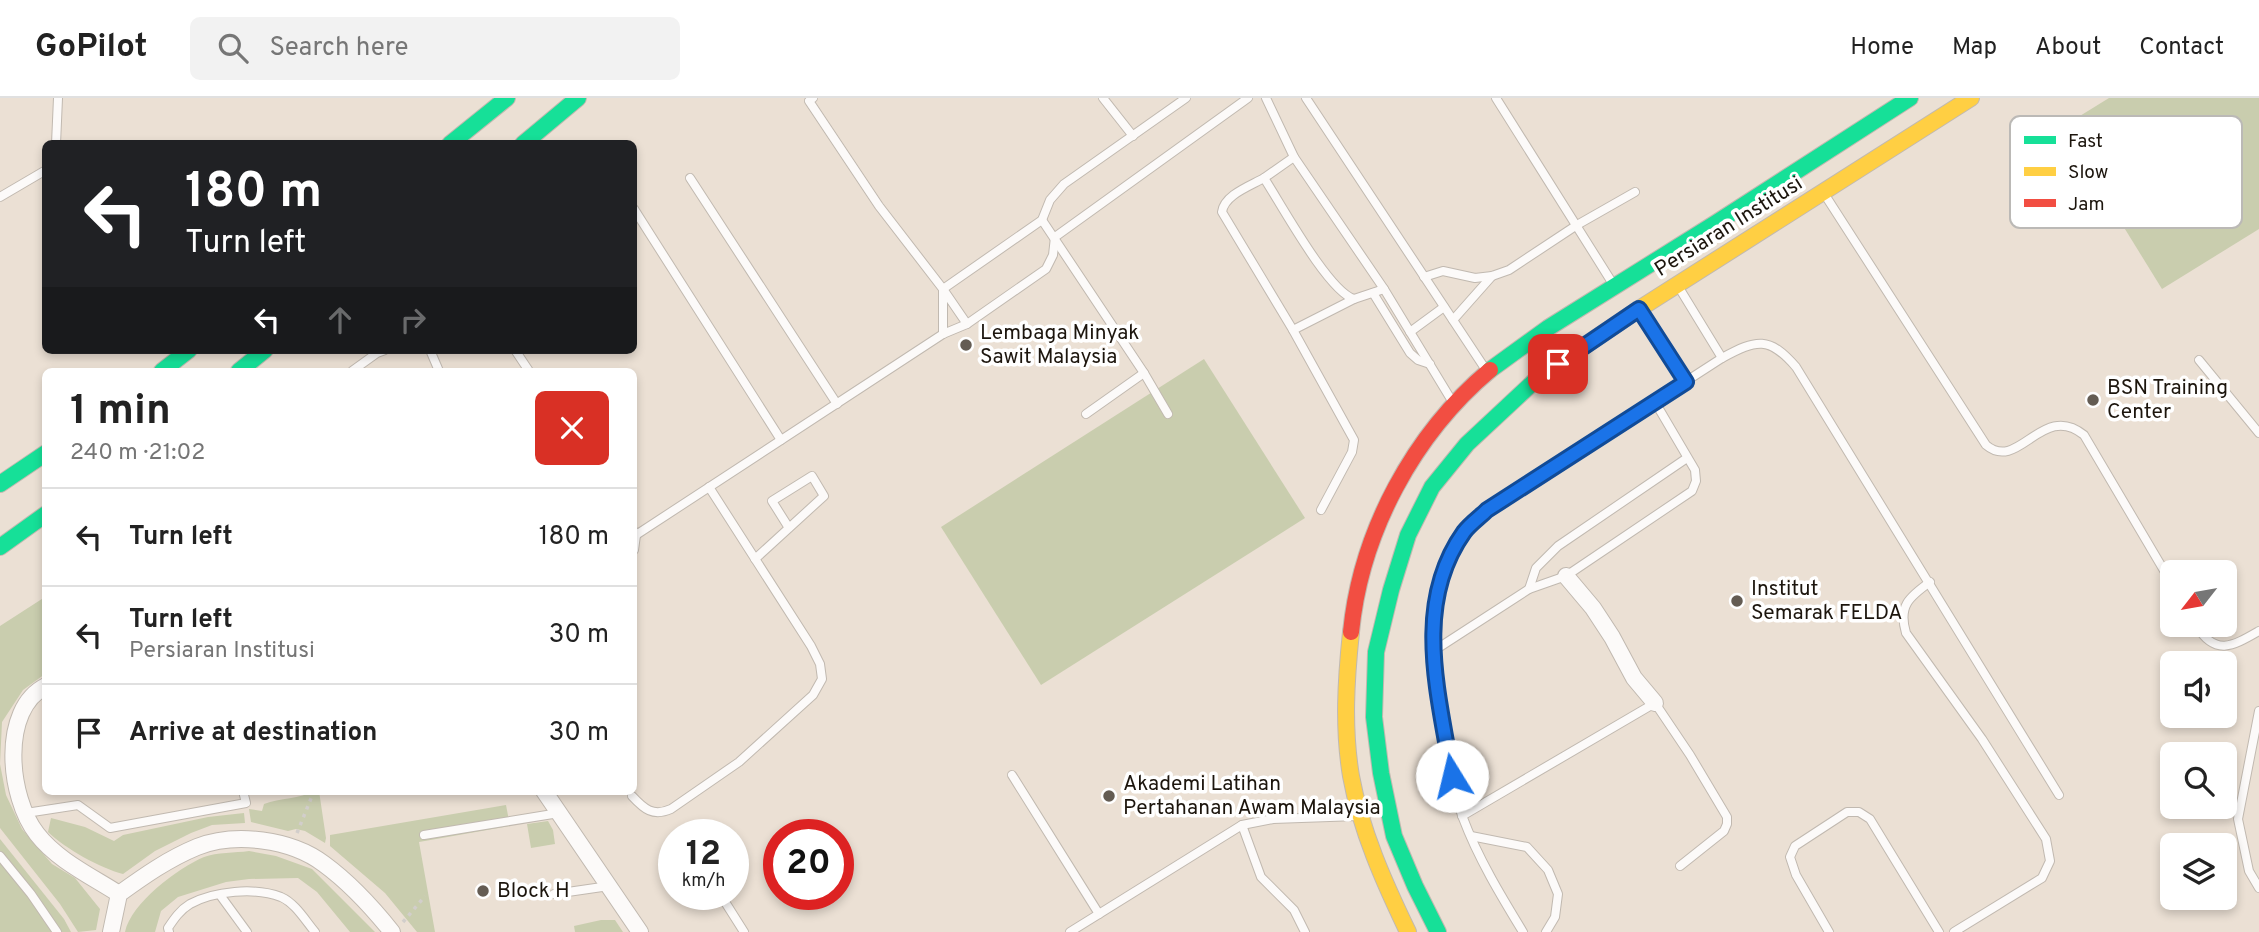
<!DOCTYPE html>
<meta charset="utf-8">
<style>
:root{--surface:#fff;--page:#f2f2f2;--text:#222;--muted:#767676;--line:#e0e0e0}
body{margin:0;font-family:Overpass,sans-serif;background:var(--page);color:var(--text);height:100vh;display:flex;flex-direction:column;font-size:26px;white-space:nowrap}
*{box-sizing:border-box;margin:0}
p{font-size:23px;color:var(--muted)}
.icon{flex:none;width:38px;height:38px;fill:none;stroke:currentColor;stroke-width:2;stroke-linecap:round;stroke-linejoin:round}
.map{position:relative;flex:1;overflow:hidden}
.sheet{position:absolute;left:42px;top:270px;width:595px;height:427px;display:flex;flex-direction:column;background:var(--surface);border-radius:10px;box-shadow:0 4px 10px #0003}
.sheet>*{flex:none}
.guide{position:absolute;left:42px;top:42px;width:595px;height:214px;border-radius:10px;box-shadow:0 4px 10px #0003;background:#202124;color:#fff;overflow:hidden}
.needle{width:46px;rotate:239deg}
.fabs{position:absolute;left:2160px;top:462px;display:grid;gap:14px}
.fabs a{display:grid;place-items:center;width:77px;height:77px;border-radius:10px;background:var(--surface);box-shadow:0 4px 10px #0003;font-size:35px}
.speed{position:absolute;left:658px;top:721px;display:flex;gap:14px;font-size:35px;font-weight:700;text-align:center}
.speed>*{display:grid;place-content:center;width:91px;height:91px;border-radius:50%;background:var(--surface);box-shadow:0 4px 10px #0003;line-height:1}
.speed small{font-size:18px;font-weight:400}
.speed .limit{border:10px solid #d22;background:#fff;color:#111}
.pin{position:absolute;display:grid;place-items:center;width:60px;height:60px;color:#fff;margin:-30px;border-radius:14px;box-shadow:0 4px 10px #0006}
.me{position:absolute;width:77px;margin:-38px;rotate:351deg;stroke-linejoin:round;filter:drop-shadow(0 0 5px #0008)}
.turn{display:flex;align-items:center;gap:24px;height:147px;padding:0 28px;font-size:32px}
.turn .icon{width:91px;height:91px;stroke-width:2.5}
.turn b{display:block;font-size:49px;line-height:60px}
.lanes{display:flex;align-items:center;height:66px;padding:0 28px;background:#0003;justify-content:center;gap:35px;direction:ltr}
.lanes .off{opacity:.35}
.round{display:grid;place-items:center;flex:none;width:74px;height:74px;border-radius:10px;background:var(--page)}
.headline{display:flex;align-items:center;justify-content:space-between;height:119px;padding:0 28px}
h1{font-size:42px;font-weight:700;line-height:52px}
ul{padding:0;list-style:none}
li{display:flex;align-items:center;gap:21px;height:98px;padding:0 28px;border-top:2px solid var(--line)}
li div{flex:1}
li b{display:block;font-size:26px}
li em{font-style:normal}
header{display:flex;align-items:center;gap:42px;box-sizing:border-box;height:98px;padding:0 35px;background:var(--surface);border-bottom:2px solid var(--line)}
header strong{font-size:33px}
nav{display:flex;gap:38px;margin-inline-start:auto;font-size:24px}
.search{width:490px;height:63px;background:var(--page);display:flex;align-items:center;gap:18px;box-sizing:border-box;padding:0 24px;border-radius:10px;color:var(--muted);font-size:26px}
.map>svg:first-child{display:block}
.green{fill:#c9cdae}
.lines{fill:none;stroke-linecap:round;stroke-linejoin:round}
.lane-casing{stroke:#c1b9b0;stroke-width:10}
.street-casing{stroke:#c1b9b0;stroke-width:18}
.fast-casing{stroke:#c1b9b0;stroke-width:18}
.slow-casing{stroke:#c1b9b0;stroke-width:18}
.jam-casing{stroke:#c1b9b0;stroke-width:18}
.path{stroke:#d2cecb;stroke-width:3.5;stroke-dasharray:3.5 5;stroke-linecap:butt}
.lane{stroke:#fcfaf9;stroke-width:8}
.street{stroke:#fcfaf9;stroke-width:16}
.fast{stroke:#16e098;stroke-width:16}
.slow{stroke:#ffcf43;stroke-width:16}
.jam{stroke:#f24e42;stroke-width:16}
.route-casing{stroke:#114b97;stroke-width:18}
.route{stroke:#1a73e8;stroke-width:12}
.poi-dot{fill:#645c53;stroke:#fff;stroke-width:2.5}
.labels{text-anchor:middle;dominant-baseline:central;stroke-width:7;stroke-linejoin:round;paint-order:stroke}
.street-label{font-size:21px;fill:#1c150d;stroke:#fff}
.poi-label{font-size:21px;fill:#1c150d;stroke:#fff;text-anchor:start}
.key{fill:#fff;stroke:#bbb9b6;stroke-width:2}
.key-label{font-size:19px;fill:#1c150d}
</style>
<header>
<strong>GoPilot</strong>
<div class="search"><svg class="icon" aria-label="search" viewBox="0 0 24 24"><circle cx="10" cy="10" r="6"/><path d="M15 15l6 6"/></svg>Search here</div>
<nav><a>Home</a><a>Map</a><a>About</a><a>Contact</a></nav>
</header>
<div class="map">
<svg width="2259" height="834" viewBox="0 0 2259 834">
<rect width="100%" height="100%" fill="#ebe0d4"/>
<g class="green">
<polygon points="2109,0 2259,0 2259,131 2162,191 2062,29"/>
<polygon points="1204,261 1305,420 1041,587 941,429"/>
<polygon points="45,499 45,576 23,592 2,624 0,666 6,697 22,731 52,766 75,780 100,811 96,832 78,834 60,806 0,730 0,528"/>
<path d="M314 693H319L326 740 325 745 305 733 296 731 288 733 251 724 249 711 262 713 264 706C280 700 300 701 314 693Z"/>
<polygon points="506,707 510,728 419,744 435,834 417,834 385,795 330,748 330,737"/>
<path d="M244 715 245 725 212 727 191 735 155 753 123 776C100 770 66 751 48 734L51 720 85 729 114 743 123 737 208 719Z"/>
<polygon points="548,723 553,732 555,746 531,750 527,726"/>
<polygon points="0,741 64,821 71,834 0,834"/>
<path d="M249 753 276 758 312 771 375 834H350L317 794 298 780 249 781 226 784 178 799 161 813 155 834H125C131 805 178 770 204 759 217 754 235 755 249 753Z"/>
<polygon points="601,822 615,822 623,834 575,834 574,828"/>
</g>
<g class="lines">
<g class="lane-casing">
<g id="lane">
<polyline points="813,0 809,3 879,108 943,191 967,226"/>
<polyline points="1103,0 1133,38"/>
<polyline points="1266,0 1294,59 1384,191 1452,303"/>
<polyline points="1306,0 1486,272"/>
<polyline points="1496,0 1613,186"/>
<polyline points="56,46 58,0"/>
<path d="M1294 59 1264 80C1281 106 1328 193 1354 201"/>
<polyline points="690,80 837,306"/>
<path d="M1264 80C1250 88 1224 97 1222 114L1293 232 1354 342 1352 354 1321 412"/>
<path d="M1825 97 1986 347C2019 375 2042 303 2084 337L2172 486"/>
<polyline points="0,99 46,72"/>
<polyline points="634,111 781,342"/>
<polyline points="1042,122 1144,275 1168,316"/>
<polyline points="1424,179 1443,173 1475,180 1492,178 1509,172 1577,127 1635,94"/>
<polyline points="1678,188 1722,260"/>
<polyline points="1373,195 1410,255 1418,262 1430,266"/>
<polyline points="1640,213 1686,284"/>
<polyline points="1453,222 1492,178"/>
<polyline points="1293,232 1354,201 1384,191"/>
<polyline points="1410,234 1444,209"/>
<polyline points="943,236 943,191 1042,122 1050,102 1064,86 1186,0"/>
<polyline points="430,252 439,273"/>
<polyline points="515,252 529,273"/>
<polyline points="2199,262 2259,335"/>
<polyline points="352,273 377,255 385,252"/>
<polyline points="1086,316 1144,275"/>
<polyline points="636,437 943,236 967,226 1046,171 1053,157 1055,139 1248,0"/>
<polyline points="634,452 636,437 635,434"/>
<polyline points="755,461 824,398 812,378 772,403 789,430"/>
<path d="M1930 484C1909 499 1898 508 1906 535L1982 641 2046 741 2050 763 2042 780 1954 834"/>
<polyline points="1529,491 1536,470 1558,448 1687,360"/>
<path d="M2196 527C2215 559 2233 548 2259 533"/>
<polyline points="1432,554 1529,491 1566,478 1692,393 1696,383 1695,372 1655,304"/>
<polyline points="2259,613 2238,721 2249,773 2259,790"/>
<polyline points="1012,677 1099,816"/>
<path d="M632 698C644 711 653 719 671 711L739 664 813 597 822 581 820 566 811 548 709 389"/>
<polyline points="26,715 78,707 110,730 246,705 243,693"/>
<polyline points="1462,718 1655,605 1690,657 1727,719 1727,726 1724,733 1680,768"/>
<polyline points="1242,727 1261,779 1294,812 1305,834"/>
<polyline points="424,737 559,715"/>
<polyline points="1471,738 1527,749 1548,772 1558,796 1555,819 1546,834"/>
<polyline points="0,758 31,796 57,834"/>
<polyline points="554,796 609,788"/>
<polyline points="720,796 744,834"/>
<polyline points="220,797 247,834"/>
<path d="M169 834 168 830C174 821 180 812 190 806 214 793 255 789 281 799 295 805 305 822 315 834"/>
<polyline points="1070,834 1242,727 1273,721 1358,718"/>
<path d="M1523 834C1501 798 1478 760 1463 720 1452 690 1448 657 1443 626 1439 602 1432 576 1432 551 1431 511 1440 468 1464 434 1470 426 1480 419 1487 412L1722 260C1757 241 1769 238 1796 269L2059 697"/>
<polyline points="1829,834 1796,777 1790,759 1795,748 1847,714 1859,714 1870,721 1939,834"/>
</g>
</g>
<g class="street-casing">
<g id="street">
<polyline points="1566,478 1593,510 1612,539 1634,580 1655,605"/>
<path d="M46 588C0 611 8 699 37 736 57 762 91 778 119 796"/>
<polyline points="544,693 640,834"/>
<path d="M111 834 119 796C144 778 168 761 197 749 235 734 291 741 324 766 350 785 372 809 392 834"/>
</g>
</g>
<g class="fast-casing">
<g id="fast">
<polyline points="450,46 507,0"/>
<polyline points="523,46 578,0"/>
<polyline points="1490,272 1548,230 1716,125 1910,0"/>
<polyline points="162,273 189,252"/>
<polyline points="239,273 265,252"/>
<polyline points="0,386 46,355"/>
<polyline points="0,449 46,416"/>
<polyline points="1438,834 1415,788 1394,738 1381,675 1374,619 1376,554 1391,492 1408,437 1432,389 1467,346 1541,277"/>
</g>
</g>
<g class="slow-casing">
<g id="slow">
<polyline points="1541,277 1639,211 1971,0"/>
<path d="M1351 534C1346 582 1343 630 1351 678 1361 733 1384 784 1408 834"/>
</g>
</g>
<g class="jam-casing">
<path id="jam" d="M1351 534C1361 433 1414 336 1490 272"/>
</g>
<g class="path">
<polyline points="297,735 314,693"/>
<polyline points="403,824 425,798"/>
</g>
<use href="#lane" class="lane"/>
<use href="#street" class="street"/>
<use href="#fast" class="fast"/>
<use href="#slow" class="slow"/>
<use href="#jam" class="jam"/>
</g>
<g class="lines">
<g class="route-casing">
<path id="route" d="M1452 678C1439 597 1412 507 1464 434 1470 426 1480 419 1487 412L1686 284 1639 211 1558 266"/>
</g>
<use href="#route" class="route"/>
</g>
<g class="poi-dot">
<circle cx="966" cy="247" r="7"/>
<circle cx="2093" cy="302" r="7"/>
<circle cx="1737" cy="503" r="7"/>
<circle cx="1109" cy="698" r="7"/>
<circle cx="483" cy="793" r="7"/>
</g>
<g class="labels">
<g class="street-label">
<text transform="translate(1729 129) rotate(-32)">Persiaran Institusi</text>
</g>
<g class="poi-label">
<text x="980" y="235">Lembaga Minyak<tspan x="980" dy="24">Sawit Malaysia</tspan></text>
<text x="2107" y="290">BSN Training<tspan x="2107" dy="24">Center</tspan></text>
<text x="1751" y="491">Institut<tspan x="1751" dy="24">Semarak FELDA</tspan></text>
<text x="1123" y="686">Akademi Latihan<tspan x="1123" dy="24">Pertahanan Awam Malaysia</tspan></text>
<text x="497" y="793">Block H</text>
</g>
</g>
<rect x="2010" y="18" width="232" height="112" rx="10" class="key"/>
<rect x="2024" y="38" width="32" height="8" fill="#16e098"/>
<rect x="2024" y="69" width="32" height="9" fill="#ffcf43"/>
<rect x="2024" y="101" width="32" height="8" fill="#f24e42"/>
<g class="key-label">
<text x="2068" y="49">Fast</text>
<text x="2068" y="80">Slow</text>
<text x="2068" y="112">Jam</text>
</g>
</svg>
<div class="fabs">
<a><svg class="needle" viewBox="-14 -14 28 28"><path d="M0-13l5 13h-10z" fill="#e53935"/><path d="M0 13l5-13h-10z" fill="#767676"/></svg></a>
<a><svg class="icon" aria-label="sound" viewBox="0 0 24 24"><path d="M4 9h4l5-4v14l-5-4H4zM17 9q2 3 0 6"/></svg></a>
<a><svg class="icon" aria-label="search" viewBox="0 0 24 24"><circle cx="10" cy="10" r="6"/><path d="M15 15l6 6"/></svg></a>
<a><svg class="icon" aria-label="layers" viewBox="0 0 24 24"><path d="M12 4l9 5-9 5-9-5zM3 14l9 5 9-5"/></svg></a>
</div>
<div class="speed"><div>12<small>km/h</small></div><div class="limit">20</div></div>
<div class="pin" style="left:1558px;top:266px;background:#d93025"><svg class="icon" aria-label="arrive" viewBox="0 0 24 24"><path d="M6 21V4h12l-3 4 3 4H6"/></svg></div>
<svg class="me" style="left:1452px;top:678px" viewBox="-20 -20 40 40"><circle r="19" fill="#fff"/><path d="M0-13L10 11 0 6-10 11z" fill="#1a73e8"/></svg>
<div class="guide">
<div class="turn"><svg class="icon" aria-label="left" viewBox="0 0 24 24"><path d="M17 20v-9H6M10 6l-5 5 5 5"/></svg><div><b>180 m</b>Turn left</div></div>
<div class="lanes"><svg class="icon" aria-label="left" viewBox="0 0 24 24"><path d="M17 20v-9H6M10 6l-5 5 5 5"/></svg><svg class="icon off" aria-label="ahead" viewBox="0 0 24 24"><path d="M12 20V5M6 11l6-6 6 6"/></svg><svg class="icon off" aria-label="right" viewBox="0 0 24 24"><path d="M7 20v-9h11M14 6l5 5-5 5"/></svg></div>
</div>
<section class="sheet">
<div class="headline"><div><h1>1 min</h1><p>240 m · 21:02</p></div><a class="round" style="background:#d93025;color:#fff"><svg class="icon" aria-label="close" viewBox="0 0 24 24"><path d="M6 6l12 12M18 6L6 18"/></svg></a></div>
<ul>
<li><svg class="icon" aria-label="left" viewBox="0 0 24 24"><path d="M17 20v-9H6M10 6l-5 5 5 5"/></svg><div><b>Turn left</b></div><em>180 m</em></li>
<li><svg class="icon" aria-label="left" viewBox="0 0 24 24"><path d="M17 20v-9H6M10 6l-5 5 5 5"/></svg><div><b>Turn left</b><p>Persiaran Institusi</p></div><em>30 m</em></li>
<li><svg class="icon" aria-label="arrive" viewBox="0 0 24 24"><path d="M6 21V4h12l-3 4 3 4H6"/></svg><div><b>Arrive at destination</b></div><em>30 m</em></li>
</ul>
</section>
</div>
